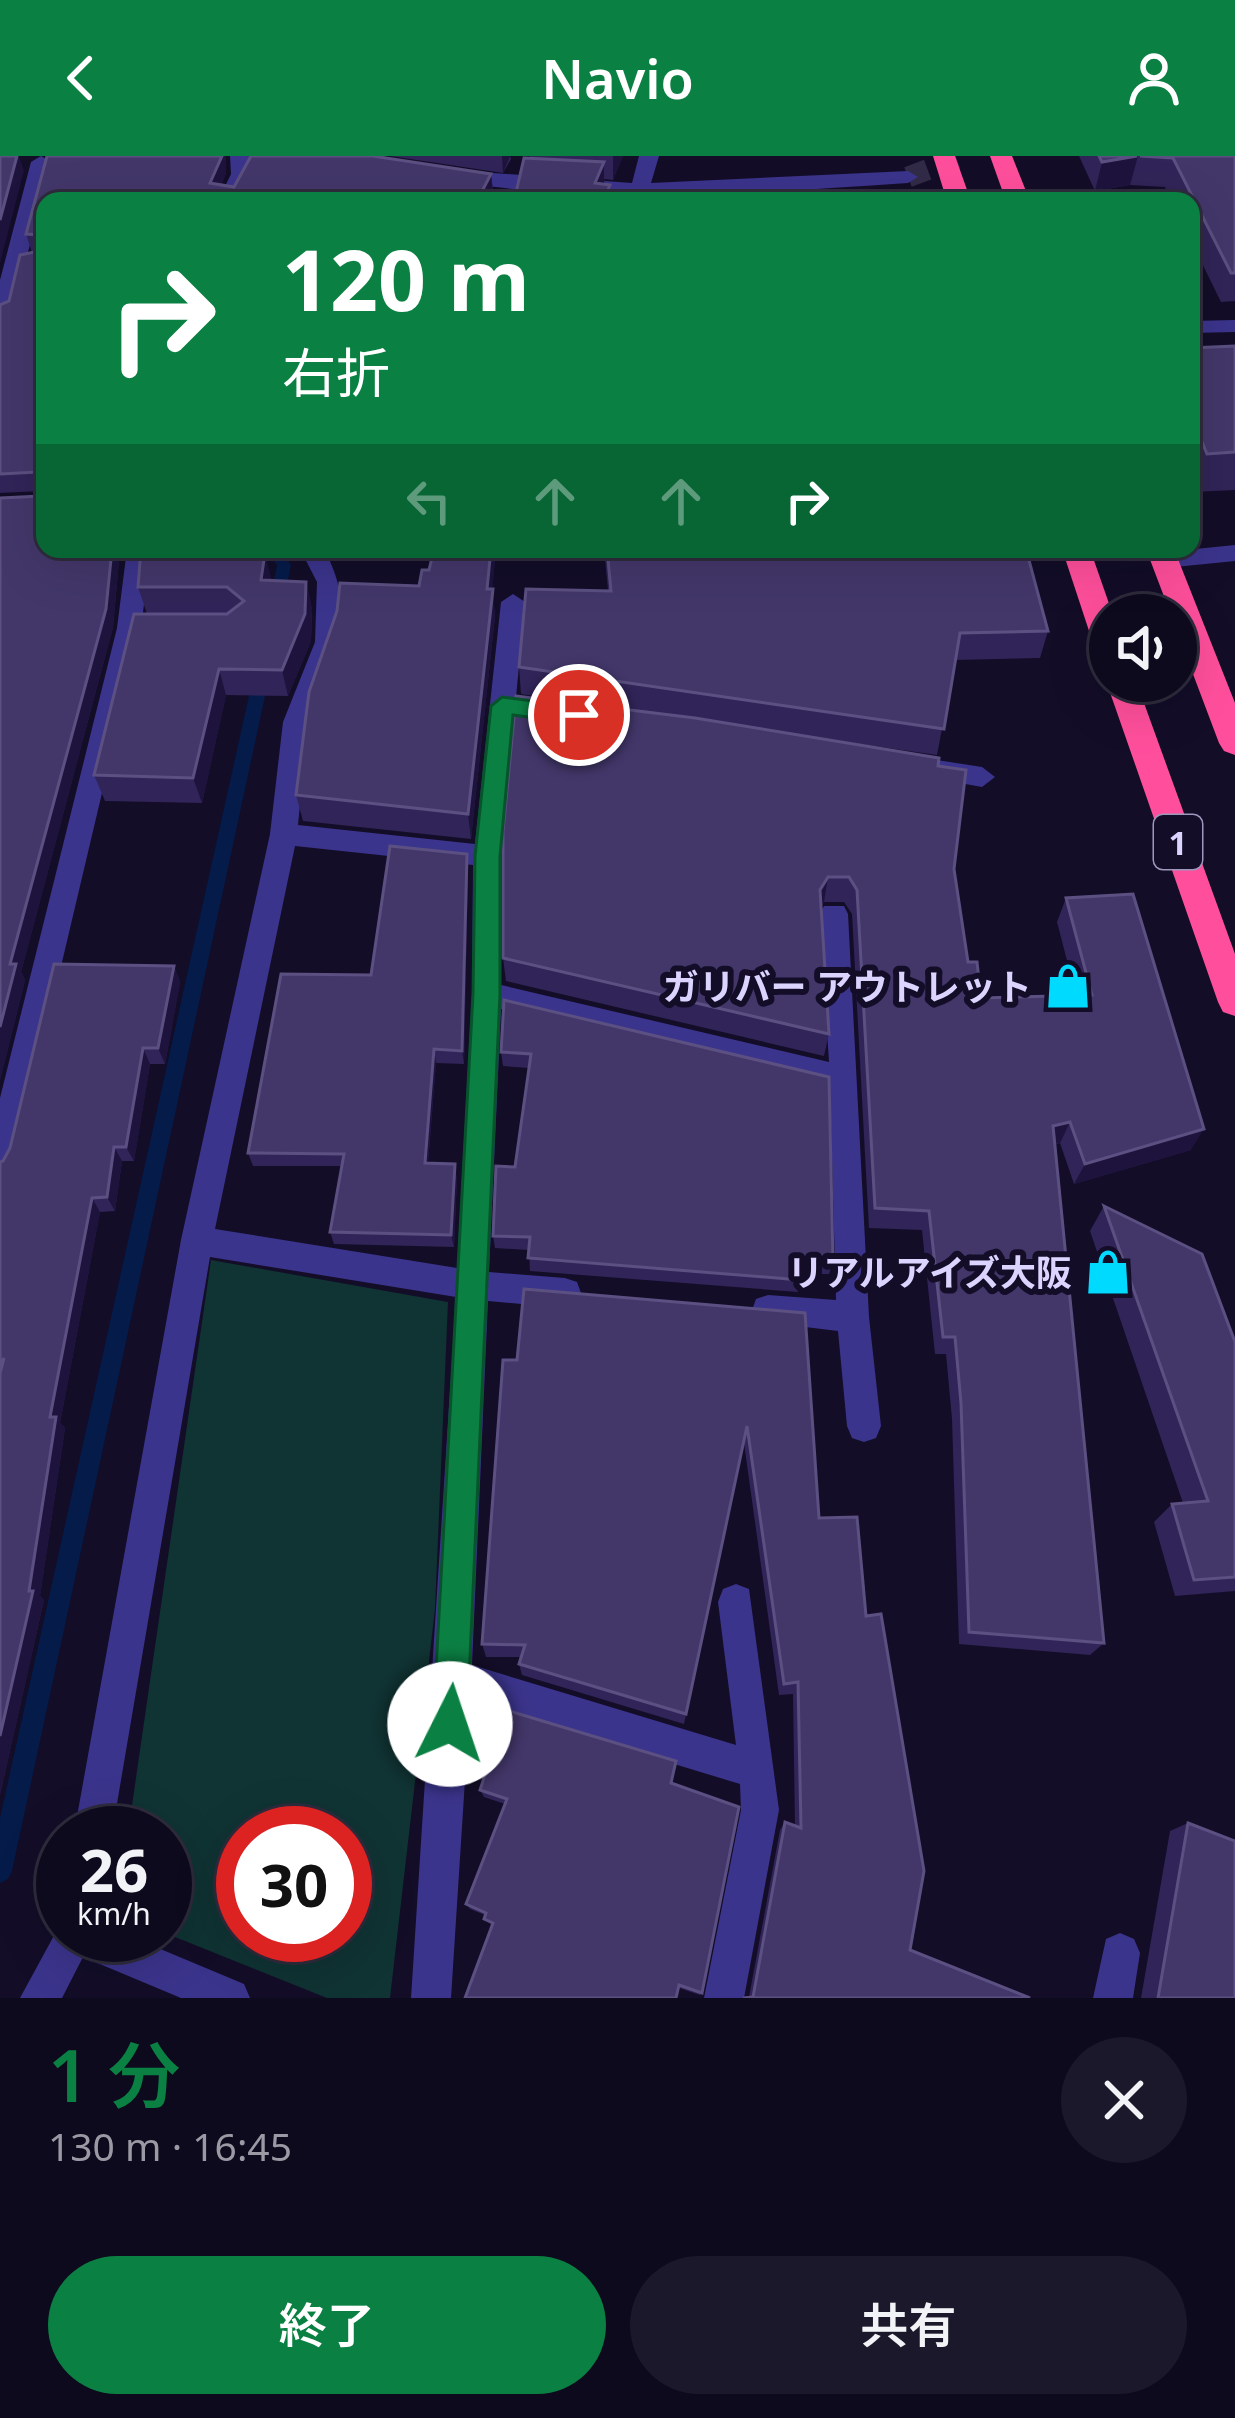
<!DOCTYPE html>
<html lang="ja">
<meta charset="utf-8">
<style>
:root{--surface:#0e0a1e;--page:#1c182b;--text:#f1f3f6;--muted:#9b9aa4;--line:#2e2b3c;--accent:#0b8043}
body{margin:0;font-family:"Noto Sans","Noto Sans JP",sans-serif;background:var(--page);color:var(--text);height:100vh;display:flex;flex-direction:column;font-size:45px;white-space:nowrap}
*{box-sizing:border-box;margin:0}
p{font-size:39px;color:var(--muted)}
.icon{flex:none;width:66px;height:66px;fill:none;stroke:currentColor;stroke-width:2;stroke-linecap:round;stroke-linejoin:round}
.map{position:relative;height:1842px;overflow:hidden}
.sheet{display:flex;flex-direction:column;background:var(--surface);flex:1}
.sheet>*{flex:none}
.banner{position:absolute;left:36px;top:36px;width:1164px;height:366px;border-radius:24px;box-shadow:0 12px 48px #0002,0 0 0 3px var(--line);background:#0b8043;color:#fff;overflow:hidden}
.fabs{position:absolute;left:1089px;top:438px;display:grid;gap:24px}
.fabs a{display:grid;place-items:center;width:108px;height:108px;border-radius:50%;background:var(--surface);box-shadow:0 12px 48px #0002,0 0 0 3px var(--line);font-size:60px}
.speed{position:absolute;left:36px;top:1650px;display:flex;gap:24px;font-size:60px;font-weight:700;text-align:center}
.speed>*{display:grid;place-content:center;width:156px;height:156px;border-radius:50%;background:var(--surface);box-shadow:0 12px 48px #0002,0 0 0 3px var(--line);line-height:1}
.speed small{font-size:30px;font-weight:400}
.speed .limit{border:18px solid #d22;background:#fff;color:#111}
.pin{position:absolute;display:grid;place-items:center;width:102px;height:102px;color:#fff;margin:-51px;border:6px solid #fff;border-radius:50%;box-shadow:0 3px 12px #0007}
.me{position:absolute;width:132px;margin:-66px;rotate:4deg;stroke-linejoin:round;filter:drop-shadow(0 0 9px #0008)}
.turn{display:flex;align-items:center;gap:42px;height:252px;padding:0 48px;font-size:54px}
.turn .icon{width:156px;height:156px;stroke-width:2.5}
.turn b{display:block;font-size:84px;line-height:102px}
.lanes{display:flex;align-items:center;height:114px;padding:0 48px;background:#0003;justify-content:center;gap:60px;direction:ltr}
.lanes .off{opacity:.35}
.round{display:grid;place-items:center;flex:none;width:126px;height:126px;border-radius:63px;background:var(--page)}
.overview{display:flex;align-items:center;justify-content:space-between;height:204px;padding:0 48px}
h1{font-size:72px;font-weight:600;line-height:90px;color:var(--accent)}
.action{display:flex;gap:24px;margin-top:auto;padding:24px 48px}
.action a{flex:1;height:138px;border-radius:72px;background:var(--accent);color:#fff;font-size:48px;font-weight:600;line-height:138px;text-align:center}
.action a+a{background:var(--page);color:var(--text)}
header{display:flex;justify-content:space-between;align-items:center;height:156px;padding:0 48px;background:var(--accent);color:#fff;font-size:54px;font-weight:600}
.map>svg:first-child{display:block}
.green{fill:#103333;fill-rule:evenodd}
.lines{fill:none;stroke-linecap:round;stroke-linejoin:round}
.stream{fill:#051b49;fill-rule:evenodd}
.minor-tunnel{stroke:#312b48;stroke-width:21;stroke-dasharray:21 10;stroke-linecap:butt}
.minor{fill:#3b348c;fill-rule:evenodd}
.highway{fill:#ff4f9c;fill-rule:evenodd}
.wall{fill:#312458}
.shaded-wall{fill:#1d133d}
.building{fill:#43376a;stroke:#5b5081;stroke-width:3}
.route{fill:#0b8043;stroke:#07532c;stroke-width:3}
.labels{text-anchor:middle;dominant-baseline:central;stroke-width:12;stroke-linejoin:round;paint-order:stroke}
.shield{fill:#130d28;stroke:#9f98be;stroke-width:3}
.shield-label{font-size:33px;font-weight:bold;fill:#dbd4ff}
.poi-label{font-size:36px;font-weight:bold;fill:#dbd4ff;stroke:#130d28;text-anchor:end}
</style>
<header><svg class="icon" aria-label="back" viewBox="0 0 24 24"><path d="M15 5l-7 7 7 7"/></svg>Navio<svg class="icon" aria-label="person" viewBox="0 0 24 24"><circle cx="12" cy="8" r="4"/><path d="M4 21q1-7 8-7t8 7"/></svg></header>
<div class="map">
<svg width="1235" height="1842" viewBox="0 0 1235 1842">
<rect width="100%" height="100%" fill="#130d28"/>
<path class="green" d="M211 1104 448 1146 435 1453 390 1842H327L165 1777V1677H128ZM243 1677H345V1779H243Z"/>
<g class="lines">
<g class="stream">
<polygon points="265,393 280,393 291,409 283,449 276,454 269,449 277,409"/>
<polygon points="262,512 270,517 12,1715 8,1723 0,1727 0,1662 254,517"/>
</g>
<polyline class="minor-tunnel" points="908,21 964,0"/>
<g class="minor">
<polygon points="41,0 51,6 11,163 0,169 0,124 31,6"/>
<polygon points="230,0 250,0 251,18 238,45 218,45 231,18"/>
<path d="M639 0H659L651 27 908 15 918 21 908 27C769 36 633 48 496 31 479 29 457 30 443 20L453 14 632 27Z"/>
<polygon points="1129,33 1136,35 1141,45 1121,45 1119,39"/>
<polygon points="1235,164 1235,176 1191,177 1191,165"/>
<polygon points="1235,389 1235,405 1165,412 1153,404 1165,396"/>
<polygon points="127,393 151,393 141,472 15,1005 11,1015 0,1019 0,942 117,472"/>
<path d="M300 393H324C363 467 327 495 309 565 301 597 302 635 298 669L475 688 501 446 513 438 525 446 501 700V829L829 906 820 758 824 750H844L848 758 869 1161 881 1270 876 1282 864 1286 852 1282 847 1270 838 1175 756 1165 752 1154 756 1143 768 1139 836 1144 830 932 501 853 489 1116 565 1122 577 1126 581 1137 577 1148 565 1152 488 1145 472 1509 736 1589 718 1446 723 1433 736 1428 749 1433 779 1654 744 1842H704L741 1654 740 1628 470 1546 451 1842H411L456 1141 210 1101 112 1677H74L181 1084 270 678 283 566 315 486 317 426ZM295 690 473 709 472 838 457 1112 215 1073Z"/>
<polygon points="930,603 982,611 995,621 982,631 921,620 917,613 921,606"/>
<polygon points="63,1763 63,1779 127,1779 244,1828 250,1842 181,1842 83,1801 62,1842 20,1842"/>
<polygon points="1120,1777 1134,1783 1140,1797 1133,1842 1093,1842 1106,1783"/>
</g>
<g class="highway">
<polygon points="933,0 955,0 971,45 947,45"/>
<polygon points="990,0 1012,0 1030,45 1006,45"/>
<polygon points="1062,393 1090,393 1113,459 1110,504 1095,493"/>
<polygon points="1146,393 1174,393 1235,547 1235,599 1224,595 1219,587 1176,473 1176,459 1171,459"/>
<polygon points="1110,518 1110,525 1136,525 1235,798 1235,860 1223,856 1218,846 1106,525"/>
</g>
</g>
<g class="wall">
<polygon points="47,0 226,0 226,17 221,29 234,31 491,18 493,36 488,45 45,45 45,393 120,393 113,471 21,816 25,824 0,924 42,335 0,337 0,149 9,145 32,97 26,78"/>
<polygon points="390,0 510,0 511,3 503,17"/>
<polygon points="530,0 623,0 613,24 604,23 610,45 530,3"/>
<polygon points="1079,0 1235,0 1235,145 1221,146 1191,85 1191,45 1171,45 1165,31 1130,29 1095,35"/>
<polygon points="1235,190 1235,334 1193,336 1191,330 1191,192"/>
<polygon points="496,393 492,433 495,460 471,683 303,665 296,639 429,414"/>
<polygon points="604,393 1026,393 1048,475 1040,502 955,504 937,599 796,579 938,610 968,806 981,842 1076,839 1057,766 1066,742 1191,994 1074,1028 1060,987 1054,989 1104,1487 1090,1499 959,1488 952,1263 946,1198 935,1198 922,1074 869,1072 852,758 844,746 824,746 821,751 829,878 824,900 506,825 503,802 627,554 521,538 519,511 608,434"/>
<polygon points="246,397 272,424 306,426 312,453 311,485 288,540 226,539 202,647 105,645 94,619 147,458 138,431"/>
<polygon points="467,698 468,713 464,908 436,907 428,1007 457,1021 454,1091 334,1088 330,1076 342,1010 253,1010 248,997 371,819"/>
<polygon points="174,810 180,826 165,908 150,908 134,1005 122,1005 115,1055 100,1056 60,1267 65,1272 40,1440 44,1444 0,1639 0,1006 3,1005"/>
<polygon points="504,844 833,1106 829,1118 800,1118 798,1136 530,1115 529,1094 495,1092 493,1080 515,1011 529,912 503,910 501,896"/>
<polygon points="1104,1050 1235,1186 1235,1435 1175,1440 1154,1366 1172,1348 1183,1347 1090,1075"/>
<polygon points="805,1157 819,1362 866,1460 910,1794 749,1841 780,1674 785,1666 795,1670 793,1538 779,1539 744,1287 684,1568 522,1519 519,1508 521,1501 486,1501 482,1488 517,1204"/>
<polygon points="671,1627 702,1837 700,1839 492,1769 484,1763 485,1759 470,1753 466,1748 505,1648 484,1641 480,1634"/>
<polygon points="1188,1667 1235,1842 1141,1842 1170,1675"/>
</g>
<g class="shaded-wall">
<polygon points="17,0 19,0 24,15 0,107 0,64"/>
<polygon points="222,0 226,0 226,17 214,45 210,27"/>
<polygon points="502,0 510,0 503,17"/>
<polygon points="613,0 623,0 613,24"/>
<polygon points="1138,0 1130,29 1095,35 1102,6"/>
<polygon points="604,6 604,42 610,29 610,45 595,45 595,27"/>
<polygon points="491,18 493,36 488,45 477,45"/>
<polygon points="112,393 120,393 113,471 21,816 25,824 0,924 0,871 10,808"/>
<polygon points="491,393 496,393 490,460 487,433"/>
<polygon points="265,397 272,425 261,424"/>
<polygon points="306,426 312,453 311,485 288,540 282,514"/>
<polygon points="493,433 495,460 471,683 468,658"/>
<polygon points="219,513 226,539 202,647 193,622"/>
<polygon points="467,698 468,713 464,908 462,895"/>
<polygon points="828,721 824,746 816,758 820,734"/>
<polygon points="174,810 180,826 165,908 158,892"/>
<polygon points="143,892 150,908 134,1005 126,991"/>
<polygon points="434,893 436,907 427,1019 425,1007"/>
<polygon points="1070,966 1060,987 1043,991 1053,970"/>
<polygon points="1204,973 1191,994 1074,1028 1085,1008"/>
<polygon points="114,991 122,1005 115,1055 107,1041"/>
<polygon points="455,1008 457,1021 454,1091 451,1079"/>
<polygon points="92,1042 100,1056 60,1267 65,1272 40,1440 44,1444 0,1639 0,1580 29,1435 50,1261"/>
</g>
<g class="building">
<polygon points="0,0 17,0 0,64"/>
<polygon points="47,0 222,0 210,27 234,31 251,0 373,0 491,18 477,45 45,45 45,393 112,393 106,453 10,808 16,808 0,871 0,342 41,340 43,320 38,316 0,318 0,149 9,145 20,99 44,94 42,79 26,78"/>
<polygon points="1099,0 1137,0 1102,6"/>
<polygon points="1140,0 1235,0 1235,117 1231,117 1173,2"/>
<polygon points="524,2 604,6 595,27 610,29 603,45 514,45"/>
<polygon points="1235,190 1235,296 1207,298 1191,259 1191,192"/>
<polygon points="141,393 234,393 233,397 265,397 261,424 306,426 305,458 282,514 219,513 193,622 94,619 134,458 227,458 244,445 227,431 138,431"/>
<polygon points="434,393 491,393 487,433 493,433 468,658 296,639 309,536 337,455 340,427 419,430 422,414 429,414"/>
<polygon points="607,393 1026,393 1048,475 960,477 944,573 519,511 526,433 611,435"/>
<polygon points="516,540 695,562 939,602 938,610 966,614 954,713 968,806 977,806 981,842 1092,839 1066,742 1133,738 1204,973 1085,1008 1070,966 1053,970 1104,1487 969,1476 961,1247 955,1181 943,1181 929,1055 875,1052 857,734 849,721 828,721 820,734 829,878 503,802 503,676"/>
<polygon points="390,690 467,698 462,895 434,893 425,1007 455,1008 451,1079 330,1076 344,998 248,997 281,818 371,819"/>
<polygon points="54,808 174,810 158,892 143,892 126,991 114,991 107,1041 92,1042 50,1261 56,1261 29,1435 33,1435 0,1580 0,1217 4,1202 0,1208 0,1006 3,1005 10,992"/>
<polygon points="504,844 829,921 833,1106 800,1106 801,1124 528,1102 530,1081 493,1080 496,1010 515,1011 531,898 501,896"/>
<polygon points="1104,1050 1202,1098 1235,1186 1235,1421 1194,1424 1172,1348 1208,1345"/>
<polygon points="524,1133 805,1157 819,1362 857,1361 866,1460 881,1458 924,1715 910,1794 1030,1842 743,1842 753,1841 785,1666 801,1672 798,1526 784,1528 747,1270 686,1558 519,1508 525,1489 482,1488 503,1204 517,1204"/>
<polygon points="506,1554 676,1605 671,1627 739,1651 702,1837 679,1829 676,1842 465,1842 493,1767 484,1763 486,1757 466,1748 507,1643 480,1634"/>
<polygon points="1188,1667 1235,1685 1235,1842 1158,1842"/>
</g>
<polygon class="route" points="502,541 579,551 591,559 579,568 513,559 500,700 500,838 467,1568 462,1580 450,1585 438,1580 433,1568 473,838 475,700 491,550"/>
<defs>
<g id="shop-bare" transform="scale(3.6)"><path d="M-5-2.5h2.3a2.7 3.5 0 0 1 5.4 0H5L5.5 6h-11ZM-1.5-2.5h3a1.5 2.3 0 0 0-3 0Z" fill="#00daff" stroke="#130d28" stroke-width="2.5" paint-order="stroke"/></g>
</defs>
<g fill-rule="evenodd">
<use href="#shop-bare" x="1068" y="830"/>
<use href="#shop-bare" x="1108" y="1116"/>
</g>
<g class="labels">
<rect class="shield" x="1154" y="659" width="48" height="54" rx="9"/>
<g class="shield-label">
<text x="1178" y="686">1</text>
</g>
<g class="poi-label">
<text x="1032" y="830">ガリバー アウトレット</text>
<text x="1072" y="1116">リアルアイズ大阪</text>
</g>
</g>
</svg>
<div class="fabs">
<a><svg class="icon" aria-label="sound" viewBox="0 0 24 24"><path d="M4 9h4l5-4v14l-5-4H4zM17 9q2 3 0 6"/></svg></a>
</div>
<div class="speed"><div>26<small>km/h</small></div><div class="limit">30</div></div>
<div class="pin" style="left:579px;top:559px;background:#d93025"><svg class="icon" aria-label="arrive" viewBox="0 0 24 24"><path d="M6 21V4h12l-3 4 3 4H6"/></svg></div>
<svg class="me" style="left:450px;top:1568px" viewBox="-20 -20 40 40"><circle r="19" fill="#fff"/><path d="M0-13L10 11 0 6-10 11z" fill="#0b8043"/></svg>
<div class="banner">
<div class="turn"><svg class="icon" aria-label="right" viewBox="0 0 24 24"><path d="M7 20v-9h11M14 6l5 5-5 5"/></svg><div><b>120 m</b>右折</div></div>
<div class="lanes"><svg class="icon off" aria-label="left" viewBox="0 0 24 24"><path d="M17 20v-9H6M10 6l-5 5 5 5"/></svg><svg class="icon off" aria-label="ahead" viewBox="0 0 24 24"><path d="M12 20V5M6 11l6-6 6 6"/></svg><svg class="icon off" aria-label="ahead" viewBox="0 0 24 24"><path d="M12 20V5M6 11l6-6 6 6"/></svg><svg class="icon" aria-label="right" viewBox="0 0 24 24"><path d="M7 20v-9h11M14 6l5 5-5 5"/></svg></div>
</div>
</div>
<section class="sheet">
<div class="overview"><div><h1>1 分</h1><p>130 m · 16:45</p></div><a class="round"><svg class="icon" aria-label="close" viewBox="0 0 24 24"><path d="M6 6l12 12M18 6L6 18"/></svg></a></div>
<div class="action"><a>終了</a><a>共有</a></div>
</section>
